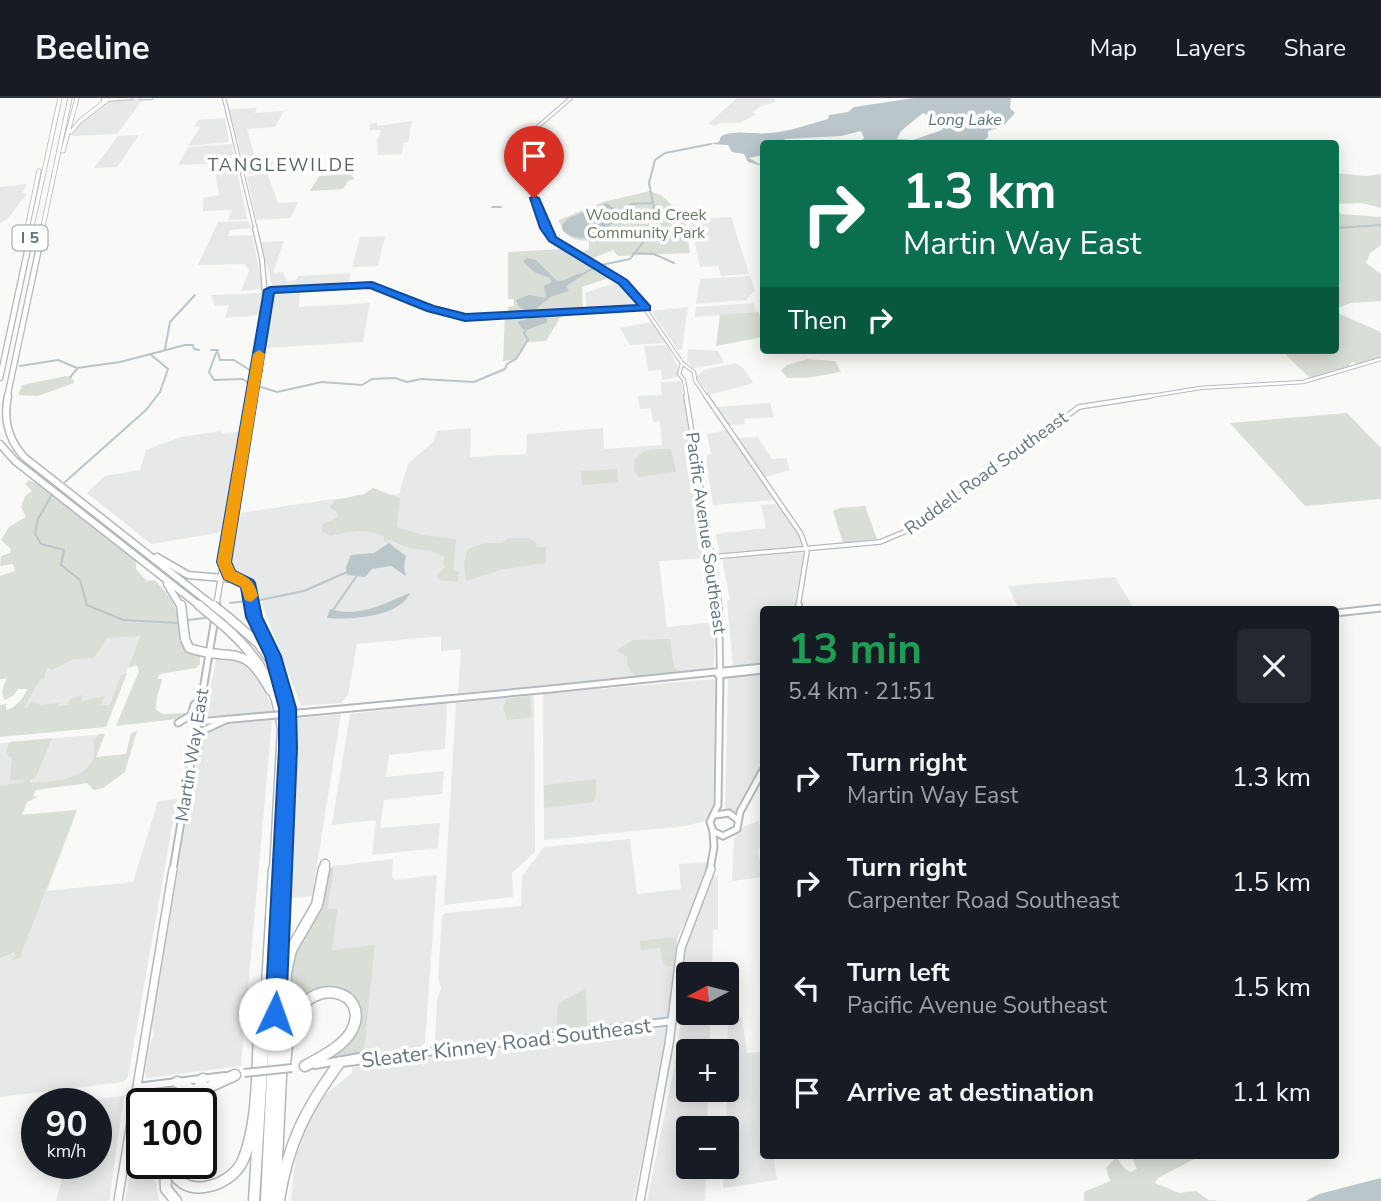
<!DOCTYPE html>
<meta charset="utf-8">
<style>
:root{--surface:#171b24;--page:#242831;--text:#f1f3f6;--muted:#9ea1a6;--line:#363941}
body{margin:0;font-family:"Nunito Sans",sans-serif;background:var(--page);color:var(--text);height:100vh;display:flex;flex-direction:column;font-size:26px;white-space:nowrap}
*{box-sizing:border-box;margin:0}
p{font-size:23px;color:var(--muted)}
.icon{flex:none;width:38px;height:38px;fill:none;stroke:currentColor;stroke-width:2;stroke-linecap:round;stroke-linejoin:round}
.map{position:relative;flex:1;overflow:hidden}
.sheet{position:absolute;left:760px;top:508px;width:579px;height:553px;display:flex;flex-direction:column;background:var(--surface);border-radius:7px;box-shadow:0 4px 18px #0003}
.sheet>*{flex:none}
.top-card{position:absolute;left:760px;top:42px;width:579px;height:214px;border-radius:7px;box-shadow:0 4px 18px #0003;background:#0b6e4f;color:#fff;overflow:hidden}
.needle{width:46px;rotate:263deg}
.controls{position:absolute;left:676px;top:864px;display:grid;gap:14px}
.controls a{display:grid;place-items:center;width:63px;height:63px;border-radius:7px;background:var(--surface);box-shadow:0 4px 18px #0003;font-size:35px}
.speed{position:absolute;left:21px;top:990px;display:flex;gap:14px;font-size:35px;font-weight:700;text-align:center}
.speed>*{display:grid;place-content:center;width:91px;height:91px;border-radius:50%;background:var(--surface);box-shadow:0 4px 18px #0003;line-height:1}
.speed small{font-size:18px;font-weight:400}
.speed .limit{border:4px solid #111;border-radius:10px;background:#fff;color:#111}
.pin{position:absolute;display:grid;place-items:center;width:60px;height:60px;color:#fff;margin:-72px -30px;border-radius:50% 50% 50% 0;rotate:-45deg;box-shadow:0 0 7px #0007}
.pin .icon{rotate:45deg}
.me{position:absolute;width:77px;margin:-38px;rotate:3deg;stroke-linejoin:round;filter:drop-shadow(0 0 5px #0008)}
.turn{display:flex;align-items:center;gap:24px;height:147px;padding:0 28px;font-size:32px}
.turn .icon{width:91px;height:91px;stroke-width:2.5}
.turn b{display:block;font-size:49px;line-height:60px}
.then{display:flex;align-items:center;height:66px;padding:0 28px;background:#0003;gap:14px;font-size:26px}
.round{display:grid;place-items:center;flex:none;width:74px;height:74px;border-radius:7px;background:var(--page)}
.head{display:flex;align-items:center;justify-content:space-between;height:119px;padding:0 28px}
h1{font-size:42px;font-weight:700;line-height:52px;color:#1e9e55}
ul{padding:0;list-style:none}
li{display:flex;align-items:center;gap:21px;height:105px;padding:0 28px}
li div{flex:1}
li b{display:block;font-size:26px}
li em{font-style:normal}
header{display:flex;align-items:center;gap:42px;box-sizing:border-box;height:98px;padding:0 35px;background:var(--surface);border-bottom:2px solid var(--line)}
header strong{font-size:33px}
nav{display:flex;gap:38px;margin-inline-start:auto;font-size:24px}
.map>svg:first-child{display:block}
.built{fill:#e7e8e8}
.green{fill:#d9ded6}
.water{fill:#bac6ca;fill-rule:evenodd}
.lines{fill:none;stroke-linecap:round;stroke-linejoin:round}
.stream{stroke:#bac6ca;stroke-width:2}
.secondary-far3-casing{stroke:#b5bbc0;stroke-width:4.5}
.secondary-far2-casing{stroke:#b5bbc0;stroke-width:6}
.secondary-far1-casing{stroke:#b5bbc0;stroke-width:8}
.secondary-casing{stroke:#b5bbc0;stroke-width:10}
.primary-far4-casing{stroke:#b4b9be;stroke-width:4.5}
.primary-far3-casing{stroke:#b4b9be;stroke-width:6}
.primary-far2-casing{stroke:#b4b9be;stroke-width:7}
.primary-far1-casing{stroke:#b4b9be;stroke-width:9}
.primary-casing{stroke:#b4b9be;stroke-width:10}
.highway-far4-casing{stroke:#b3b8bc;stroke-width:5}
.highway-far3-casing{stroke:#b3b8bc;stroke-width:7}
.highway-far2-casing{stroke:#b3b8bc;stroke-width:9}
.highway-far1-casing{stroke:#b3b8bc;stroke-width:11}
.highway-casing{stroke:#b3b8bc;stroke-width:13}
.secondary-far3{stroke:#fff;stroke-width:2.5}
.secondary-far2{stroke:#fff;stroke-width:3.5}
.secondary-far1{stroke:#fff;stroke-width:4.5}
.secondary{stroke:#fff;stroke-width:6}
.primary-far4{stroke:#fff;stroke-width:2.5}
.primary-far3{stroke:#fff;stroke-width:3.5}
.primary-far2{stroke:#fff;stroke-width:4.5}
.primary-far1{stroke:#fff;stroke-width:5}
.primary{stroke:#fff;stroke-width:7}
.highway-far4{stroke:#fff;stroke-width:3.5}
.highway-far3{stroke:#fff;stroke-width:4.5}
.highway-far2{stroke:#fff;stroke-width:6}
.highway-far1{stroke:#fff;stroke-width:8}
.highway{stroke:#fff;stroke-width:10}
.secondary-bridge-casing{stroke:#b5bbc0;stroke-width:10;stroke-linecap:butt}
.primary-bridge-casing{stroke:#b4b9be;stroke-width:9;stroke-linecap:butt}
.highway-bridge-far1-casing{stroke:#b3b8bc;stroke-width:9;stroke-linecap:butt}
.highway-bridge-casing{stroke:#b3b8bc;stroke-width:11;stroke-linecap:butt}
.secondary-bridge{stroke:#fff;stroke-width:6}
.primary-bridge{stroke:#fff;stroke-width:5}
.highway-bridge-far1{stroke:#fff;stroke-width:6}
.highway-bridge{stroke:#fff;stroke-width:8}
.route{fill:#1a73e8;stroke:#114b97;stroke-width:2}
.slow{fill:#f59e0b}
.labels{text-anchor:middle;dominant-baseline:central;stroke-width:7;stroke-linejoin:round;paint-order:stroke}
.far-water-label{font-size:16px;font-style:italic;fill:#5e747c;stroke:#fff}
.far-park-label{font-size:16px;fill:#677a63;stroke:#fff}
.shield{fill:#fff;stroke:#929ea8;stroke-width:2}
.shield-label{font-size:16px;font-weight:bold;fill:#647583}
.far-quarter-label{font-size:18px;letter-spacing:2px;fill:#56636d;stroke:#fff}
.street-label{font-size:18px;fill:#647583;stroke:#fff}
.near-street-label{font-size:21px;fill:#647583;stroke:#fff}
</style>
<header>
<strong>Beeline</strong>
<nav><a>Map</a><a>Layers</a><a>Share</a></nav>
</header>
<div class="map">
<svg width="1381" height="1103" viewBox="0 0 1381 1103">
<rect width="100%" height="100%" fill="#f9f9f7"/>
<g class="built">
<polygon points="111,0 147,1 140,5 117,36 72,38 81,23 114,0"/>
<polygon points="737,0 774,0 776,4 759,9 753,15 757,16 740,25 720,25 714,28 708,26"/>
<polygon points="257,10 255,15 284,13 275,29 247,31 256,63 274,63 267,75 278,105 298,104 291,120 256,122 247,79 265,75 246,76 229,11"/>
<polygon points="225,20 229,44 188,48 200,29 194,28 198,22"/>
<polygon points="412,23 408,44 404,45 401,56 378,57 377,43 381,32 369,32 371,25 377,25 377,28"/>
<polygon points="139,37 117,69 94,70 118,38"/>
<polygon points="232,46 233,55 227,65 178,67 188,49"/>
<polygon points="237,72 247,121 228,122 232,112 203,113 203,100 219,97 215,75"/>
<polygon points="27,86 22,95 27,96 8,120 0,125 0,89"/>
<polygon points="731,119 749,176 721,178 718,168 700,169 690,121"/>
<polygon points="249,123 251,130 230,132 228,138 252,137 263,191 241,193 249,173 245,166 198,167 218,124"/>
<polygon points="385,138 378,168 352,169 360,139"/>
<polygon points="284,143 273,175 283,174 287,183 296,182 298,178 351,175 348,186 273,191 261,144"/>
<polygon points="750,178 755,192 746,202 696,206 700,181"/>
<polygon points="618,184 642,208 587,213 585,195"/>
<polygon points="300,192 299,209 370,205 363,244 265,250 273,194"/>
<polygon points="263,195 262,217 225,220 229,207 215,208 211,197"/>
<polygon points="753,205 756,215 695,219 696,209"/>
<polygon points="688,209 682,251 678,252 651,213"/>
<polygon points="652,224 666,245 630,247 620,230"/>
<polygon points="668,247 679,272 677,279 662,282 661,272 648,273 644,248"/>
<polygon points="688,251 718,253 724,265 693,270 687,263"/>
<polygon points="736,265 743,270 753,285 709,297 696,279 703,272"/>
<polygon points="681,283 707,460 659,463 667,529 717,524 713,572 458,595 461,551 441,553 441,538 357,546 348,597 341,605 301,608 252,480 231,467 241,415 326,402 399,396 408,366 433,344 437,333 471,330 470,359 526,356 527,336 603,330 604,351 662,347 660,323 653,324 651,310 640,311 638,298 662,297 661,284"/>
<polygon points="770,305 774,319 744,321 745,326 729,327 717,309"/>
<polygon points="727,332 774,400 774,402 713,407 706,364 708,357 711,356 707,336"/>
<polygon points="220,333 223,336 241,333 223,434 151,446 87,395 105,378 140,372 146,352 181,339"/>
<polygon points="758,339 772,361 786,360 790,372 765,379 738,340"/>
<polygon points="778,406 799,437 802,448 720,457 716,436 766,430 761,407"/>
<polygon points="799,453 804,456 794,511 763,511 763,567 733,569 727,503 730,502 722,460"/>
<polygon points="1115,479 1134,511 1019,511 1008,488"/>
<polygon points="140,537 106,628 38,615 24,609 61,541"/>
<polygon points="217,557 241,559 259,576 273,614 209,618 205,616"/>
<polygon points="763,575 763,663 745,701 735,714 725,711 728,578"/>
<polygon points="715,581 713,707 706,723 685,728 544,742 543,596"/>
<polygon points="534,597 535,754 512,775 513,799 444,807 456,605"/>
<polygon points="447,605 445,651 389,657 386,679 444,673 442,696 384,702 380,730 440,725 438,750 372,757 376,722 332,727 350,616"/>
<polygon points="341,616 312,798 287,801 295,621"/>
<polygon points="272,622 241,968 147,980 145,976 149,947 154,937 152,927 201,636 214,627"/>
<polygon points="104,636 91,672 79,687 28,690 17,717 77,712 47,793 133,784 158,703 177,701 128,979 123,984 0,999 0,645"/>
<polygon points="759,723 763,749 757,751 763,779 732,783 734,739 744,728"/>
<polygon points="630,741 637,796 681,791 679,766 708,764 699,794 677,841 669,918 495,941 435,945 437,902 441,890 438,880 442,819 445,815 521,808 522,778 544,749"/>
<polygon points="393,761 392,778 395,782 437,777 425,944 421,949 364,956 375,848 332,852 338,811 328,812 334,768"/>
<polygon points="718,778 718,831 713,832 712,877 688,877 688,915 684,915 682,914 683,879 686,848 713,779"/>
<polygon points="742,919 747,955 760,954 763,976 763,1057 773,1057 777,1082 723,1090 724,1069 726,1069 728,922"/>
<polygon points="710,923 710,954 688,954 688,992 708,992 707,1031 688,1031 688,1069 706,1069 705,1103 647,1103 677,955 680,928"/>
<polygon points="665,930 668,932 661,974 633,1103 291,1103 295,1062 307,1026 325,997 352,975 352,969"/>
<polygon points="182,990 189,994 184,1006 142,1006 144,997 148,994"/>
<polygon points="124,998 109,1103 56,1103 66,1066 96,1066 96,1006 83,1006 85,1002"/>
<polygon points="142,1007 142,1066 156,1066 155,1081 159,1103 125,1103"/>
</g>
<g class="green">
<polygon points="1335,75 1366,78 1381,76 1381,110 1362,105 1335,106"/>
<polygon points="350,76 355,81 348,83 343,91 310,93 319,78"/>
<path d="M650 93 661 97 684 118 690 155 618 158 613 152 591 161 580 156 589 151V143C572 142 564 139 559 122L603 104Z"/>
<polygon points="1335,110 1341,116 1381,119 1381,147 1370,155 1366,165 1381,176 1381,203 1351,205 1335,211"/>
<polygon points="563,151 612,179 582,189 583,214 563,215 546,243 527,244 514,262 503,263 505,219 508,218 508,209 514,208 514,201 508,201 508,154"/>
<polygon points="759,214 763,239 716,248 720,217"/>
<polygon points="1335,214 1381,234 1381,259 1358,266 1352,264 1347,270 1311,281 1281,252 1335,252"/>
<polygon points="807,261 835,263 841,274 807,280 787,280 781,272 787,267"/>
<polygon points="66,278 72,279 74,285 38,298 18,297 22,287"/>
<polygon points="1347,315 1381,350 1381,401 1305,408 1230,325"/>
<polygon points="656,351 671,351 676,374 638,379 634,371 635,360 645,353"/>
<polygon points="617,371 618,384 582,387 581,373"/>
<path d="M29 382 40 387 136 464V471L147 483 155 482C174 503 178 509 181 539L179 542 183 549 200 558V566L196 570 160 576 157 581H162C160 592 155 601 156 612L163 616 186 615V620L116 628 139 573 137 567 128 570 140 538 107 540 94 560 74 561 52 572 47 569 44 581 40 582 24 609 27 610 31 603 41 607 59 605 58 608 68 607 69 602 82 597V603L105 598 101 607H110L121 577 127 575 106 629 0 639V607L6 606V612C14 611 25 599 27 591H18L13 598 5 602C0 594 3 589 7 581H0V478L15 473 13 466 0 468 1 458 10 455 11 451 1 442 9 429 26 419 21 409 25 398 32 393 25 386Z"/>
<path d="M373 390 400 400 397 428 399 430 424 437 456 441 453 472 459 474 458 484 440 482 436 478 445 469 443 465 445 459C426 448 410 455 392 442L384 443V439C370 429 345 434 330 438L321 432 323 426 338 419 336 413 330 410 335 402 364 396Z"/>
<polygon points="865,408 877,441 843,445 833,413 840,410"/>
<polygon points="509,440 528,440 537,445 536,449 546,449 546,465 504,471 466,483 464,465 468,451 485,445 502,445"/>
<polygon points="670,541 674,569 680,574 677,575 636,579 627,568 627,559 617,552 633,542"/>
<polygon points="530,598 532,619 507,622 503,609 507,601"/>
<path d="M137 633 125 674 103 690 94 692 87 685 36 692 33 698 38 699 27 704 22 717 77 712 19 861 11 862 16 858 14 854 0 860V688L28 683 10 682 12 659H9L6 652 10 644 52 640 36 679 30 682V685C58 684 103 679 93 643L100 636H105L96 659 126 656 131 635Z"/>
<polygon points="596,681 596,699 593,704 544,710 544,687"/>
<path d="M334 768 328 811H338L332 852 375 847 364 956 336 958C350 944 372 909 347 894 339 889 330 889 321 891 307 894 299 911 288 918L290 864 311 824 318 818 327 774 329 770Z"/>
<polygon points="672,839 677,841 673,868 667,868 663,865 660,850 641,852 640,843"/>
<polygon points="586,890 587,928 556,931 558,906"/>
<polygon points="1131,1057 1202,1057 1158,1080 1155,1085 1179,1095 1196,1093 1209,1102 1223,1103 1084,1103 1084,1094 1110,1083 1106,1070 1116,1059 1124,1070 1130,1074 1137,1071"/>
</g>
<g class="water">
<path d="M914 0H1011L1010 10 1015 15 1002 29 988 33V39L981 45 914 46 911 43 910 45H859L864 40 861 33 841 38 785 41 783 45 763 46V57L749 60 763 68 748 64 744 56 732 54 728 47 710 46 719 44 721 38C738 31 752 37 770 35 789 34 809 26 828 21L829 17 848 14 854 9ZM923 15 939 22 943 29 942 32 913 42 897 41 901 33Z"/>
<path d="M607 105 620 115C607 136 585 149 563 133L562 127 569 120Z"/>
<path d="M527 160 536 162 557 183C569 184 573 173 585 176L566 188 569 193 550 199 536 211V216L548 221 546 225 526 232 521 230 518 223 526 222 534 216 519 209 516 202 529 197 546 200 544 188 552 184 550 180 534 174 523 163Z"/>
<polygon points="389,445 406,458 404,469 406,478 391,468 372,471 365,479 347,477 346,469 351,457 374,455"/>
<path d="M410 495C400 519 350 522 327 520L330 511C359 520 383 506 410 495Z"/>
<polygon points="1381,1080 1381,1103 1306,1103 1319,1096"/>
</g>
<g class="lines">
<g class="stream">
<polyline points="492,109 501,109"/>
<polyline points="620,115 631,106 653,105"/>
<polyline points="1335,130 1381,127"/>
<polyline points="633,155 654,156 674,165"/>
<polyline points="601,167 630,161 645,142 644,138 653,136 658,130 649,85 655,62 665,55 711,46"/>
<polyline points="583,176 595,169"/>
<polyline points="165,251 170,224 195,197"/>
<polyline points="211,252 218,252 217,254"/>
<polyline points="216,255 209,274 214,282 243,281 249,286"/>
<polyline points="218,255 220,262 234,262 251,273"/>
<polyline points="20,268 58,262 77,270 120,264 185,247 193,247 194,251 199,252"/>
<polyline points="260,273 263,273"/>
<polyline points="70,279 78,270"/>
<polyline points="258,288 277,294 322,284 362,287 372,281 395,280 407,284 421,281 474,284 505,271 507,266 516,261 528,242 524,235 526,230"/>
<polyline points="65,384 146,312 160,294 168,271 150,256"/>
<polyline points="51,398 38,421 35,436 41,446 64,452 61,467 80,482 87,507 123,522 179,525"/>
<polyline points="260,502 304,493 347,474"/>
<polyline points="230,505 247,503"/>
<polyline points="333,512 356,479"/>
<polyline points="188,522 205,520"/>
</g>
<g class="secondary-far3-casing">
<g id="secondary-far3">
<polyline points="105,0 103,2 131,0"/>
<polyline points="141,0 151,0"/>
<polyline points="571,0 513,50 509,63 534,99 550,139 631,190 682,265 694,274 695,282 707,300"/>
<polyline points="266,192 372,187 432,211 465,220 646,210"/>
<polyline points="682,266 679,276 684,282 687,300"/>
<polyline points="1139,300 1200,290 1303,284 1381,261"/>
</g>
</g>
<g class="secondary-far2-casing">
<g id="secondary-far2">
<polyline points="686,298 720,509"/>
<polyline points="706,298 801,436 807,453 798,509"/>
<polyline points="712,459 880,444 916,429 1079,309 1150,298"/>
</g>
</g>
<g class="secondary-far1-casing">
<g id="secondary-far1">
<polyline points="719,507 720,573"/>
<polyline points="798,511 799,507"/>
</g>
</g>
<g class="secondary-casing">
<g id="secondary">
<polyline points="341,965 672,923"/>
<polyline points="315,967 365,958"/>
<polyline points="137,989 225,978"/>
</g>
</g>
<g class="primary-far4-casing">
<g id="primary-far4">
<polyline points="224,0 231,28"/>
<polyline points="231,28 256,133"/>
</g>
</g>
<g class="primary-far3-casing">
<polyline id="primary-far3" points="251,300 266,210 262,161 255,131"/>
</g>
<g class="primary-far2-casing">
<polyline id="primary-far2" points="216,509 251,298"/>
</g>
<g class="primary-far1-casing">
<g id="primary-far1">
<polyline points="216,511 217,507"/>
<polyline points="1335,515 1381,510"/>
<polyline points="720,573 718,707 710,724 713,733 723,738 737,731 740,714 763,672"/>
<polyline points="718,577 763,572"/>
<polyline points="551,591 763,569"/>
<polyline points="299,615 551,591"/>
<polyline points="197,624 266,618"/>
<polyline points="178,625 191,617 194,607 202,599"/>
<polyline points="195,660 202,633 228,621"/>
<polyline points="715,717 729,715 738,722"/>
<polyline points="173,772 215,520"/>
<polyline points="710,772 714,749 713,733"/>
</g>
</g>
<g class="primary-casing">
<g id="primary">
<polyline points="118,1103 173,771"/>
<polyline points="640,1103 669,946 681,850 711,771"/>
</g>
</g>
<g class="highway-far4-casing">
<g id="highway-far4">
<polyline points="71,34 80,23 107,2"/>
<polyline points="63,53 77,0"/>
<polyline points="28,126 39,73"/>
<polyline points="31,133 60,0"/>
<polyline points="42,133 70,0"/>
</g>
</g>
<g class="highway-far3-casing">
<g id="highway-far3">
<polyline points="0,280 32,131"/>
<polyline points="7,300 43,131"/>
</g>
</g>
<g class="highway-far2-casing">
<g id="highway-far2">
<path d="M8 298C3 321 8 341 24 359L207 503"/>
<polyline points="0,346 15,363 201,509"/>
<polyline points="157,459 188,477 234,481"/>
<polyline points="224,464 229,477 247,485 252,509"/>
<polyline points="167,486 181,509"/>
</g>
</g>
<g class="highway-far1-casing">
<g id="highway-far1">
<path d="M181 507 185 541 189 550C233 565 243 542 270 592"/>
<polyline points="199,507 206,513"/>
<path d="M252 507C258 537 277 563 284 593 296 645 285 719 282 772"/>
<polyline points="228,519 258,545 271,563"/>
<path d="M224 528C257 557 277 587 282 631L274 772"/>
<polyline points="324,772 325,766"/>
</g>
</g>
<g class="highway-casing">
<g id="highway">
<path d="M285 965C287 951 287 935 293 922 312 876 371 893 352 932 343 949 321 959 305 968"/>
<polyline points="177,984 192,992 190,1006"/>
<polyline points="192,1002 203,981"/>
<polyline points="196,1006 211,988 235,977"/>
<polyline points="165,1066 166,1091 176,1103"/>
<path d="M171 1066C177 1103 230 1092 243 1062 260 1023 257 954 260 911"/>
<path d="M279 1102C288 1045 306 1010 340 964"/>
<polyline points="254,1103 274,771"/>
<polyline points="266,1103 282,771"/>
<polyline points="275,1103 286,874 291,852 317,807 324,771"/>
</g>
</g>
<use href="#secondary-far3" class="secondary-far3"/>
<use href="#secondary-far2" class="secondary-far2"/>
<use href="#secondary-far1" class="secondary-far1"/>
<use href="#secondary" class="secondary"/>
<use href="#primary-far4" class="primary-far4"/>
<use href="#primary-far3" class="primary-far3"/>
<use href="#primary-far2" class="primary-far2"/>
<use href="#primary-far1" class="primary-far1"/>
<use href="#primary" class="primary"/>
<use href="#highway-far4" class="highway-far4"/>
<use href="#highway-far3" class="highway-far3"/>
<use href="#highway-far2" class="highway-far2"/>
<use href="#highway-far1" class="highway-far1"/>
<use href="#highway" class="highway"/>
<g class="secondary-bridge-casing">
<polyline id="secondary-bridge" points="244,975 292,970"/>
</g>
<g class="primary-bridge-casing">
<polyline id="primary-bridge" points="266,618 299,615"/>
</g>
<g class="highway-bridge-far1-casing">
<polyline id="highway-bridge-far1" points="207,503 215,509"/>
</g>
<g class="highway-bridge-casing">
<g id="highway-bridge">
<polyline points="213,507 228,519"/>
<polyline points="206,513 224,528"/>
</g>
</g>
<use href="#secondary-bridge" class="secondary-bridge"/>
<use href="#primary-bridge" class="primary-bridge"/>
<use href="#highway-bridge-far1" class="highway-bridge-far1"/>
<use href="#highway-bridge" class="highway-bridge"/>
</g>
<polygon class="route" points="534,98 539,100 556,139 627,182 650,208 650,212 465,223 427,213 370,190 274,195 231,464 235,473 253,482 255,485 262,519 281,558 296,610 297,650 286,916 283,923 275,926 268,923 265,916 279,650 279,610 265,558 246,519 241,489 224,481 217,464 264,192 270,189 372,184 434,208 466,216 638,207 619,186 549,143 540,130 530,100"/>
<path class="slow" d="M259 252 265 256 231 464 235 473C250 480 254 483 258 498L251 504 245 502 241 489 224 481 217 464 253 256Z"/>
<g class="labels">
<g class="far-water-label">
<text x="965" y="22">Long Lake</text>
</g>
<g class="far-park-label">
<text x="646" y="117">Woodland Creek<tspan x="646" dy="18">Community Park</tspan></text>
</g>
<rect class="shield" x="12.5" y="127.5" width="35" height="25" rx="5"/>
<g class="shield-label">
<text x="30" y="140">I 5</text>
</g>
<g class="far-quarter-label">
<text x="282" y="67">TANGLEWILDE</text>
</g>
<g class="street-label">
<text transform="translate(986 375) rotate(-36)">Ruddell Road Southeast</text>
<text transform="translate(706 435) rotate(82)">Pacific Avenue Southeast</text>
<text transform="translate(192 657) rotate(-81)">Martin Way East</text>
</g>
<g class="near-street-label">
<text transform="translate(506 945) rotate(-7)">Sleater Kinney Road Southeast</text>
</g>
</g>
</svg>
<div class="controls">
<a><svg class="needle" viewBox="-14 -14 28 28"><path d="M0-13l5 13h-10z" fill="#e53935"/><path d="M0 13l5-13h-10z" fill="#9ea1a6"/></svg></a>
<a>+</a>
<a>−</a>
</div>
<div class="speed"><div>90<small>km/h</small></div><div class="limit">100</div></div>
<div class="pin" style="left:534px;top:100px;background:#d93025"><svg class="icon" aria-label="arrive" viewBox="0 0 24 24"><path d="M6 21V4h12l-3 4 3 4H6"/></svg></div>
<svg class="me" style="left:275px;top:916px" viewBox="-20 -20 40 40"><circle r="19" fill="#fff"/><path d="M0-13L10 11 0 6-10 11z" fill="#1a73e8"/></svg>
<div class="top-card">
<div class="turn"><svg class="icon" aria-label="right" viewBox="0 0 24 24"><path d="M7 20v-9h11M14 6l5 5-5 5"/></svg><div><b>1.3 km</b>Martin Way East</div></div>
<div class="then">Then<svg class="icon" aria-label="right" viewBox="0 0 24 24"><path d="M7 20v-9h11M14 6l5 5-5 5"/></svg></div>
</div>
<section class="sheet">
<div class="head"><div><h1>13 min</h1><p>5.4 km · 21:51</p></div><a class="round"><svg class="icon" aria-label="close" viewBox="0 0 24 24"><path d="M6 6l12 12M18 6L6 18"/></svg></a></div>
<ul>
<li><svg class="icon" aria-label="right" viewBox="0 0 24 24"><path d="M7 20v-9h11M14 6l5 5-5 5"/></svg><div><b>Turn right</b><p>Martin Way East</p></div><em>1.3 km</em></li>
<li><svg class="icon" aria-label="right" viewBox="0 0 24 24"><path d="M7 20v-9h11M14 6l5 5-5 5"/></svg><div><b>Turn right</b><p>Carpenter Road Southeast</p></div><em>1.5 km</em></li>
<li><svg class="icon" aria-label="left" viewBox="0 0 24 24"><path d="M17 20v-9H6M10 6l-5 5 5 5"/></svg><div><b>Turn left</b><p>Pacific Avenue Southeast</p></div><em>1.5 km</em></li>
<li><svg class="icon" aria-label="arrive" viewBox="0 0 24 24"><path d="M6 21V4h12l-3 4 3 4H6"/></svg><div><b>Arrive at destination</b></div><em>1.1 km</em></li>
</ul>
</section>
</div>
